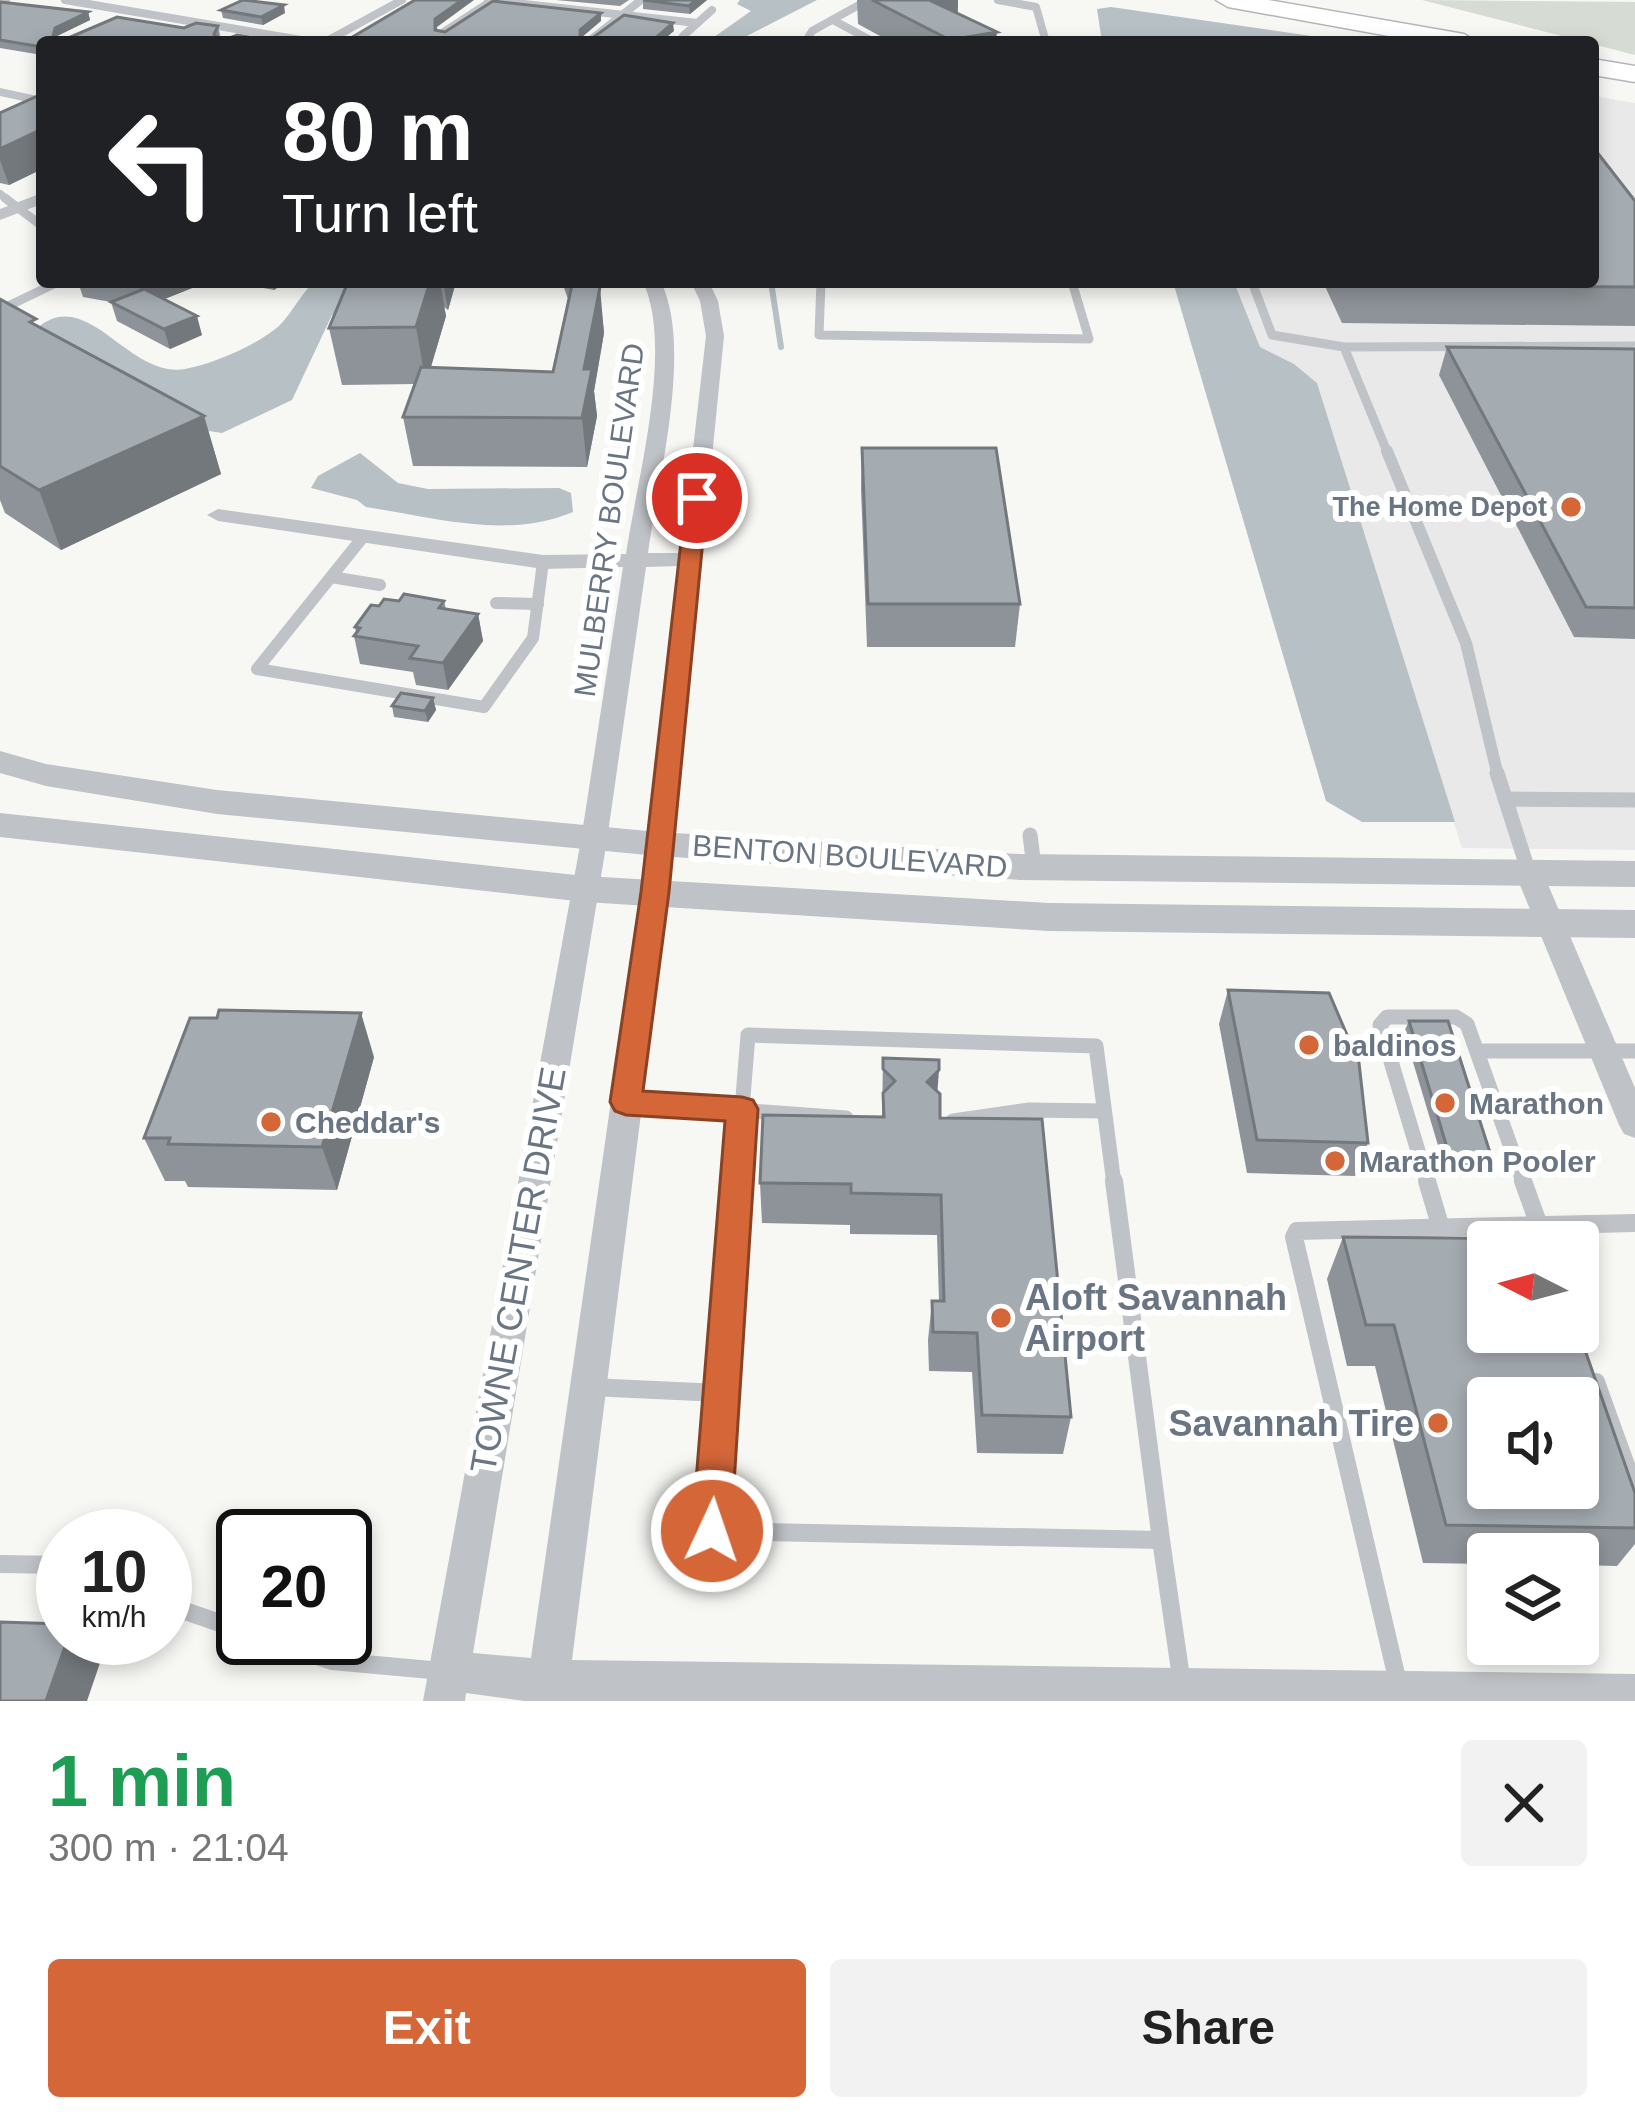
<!DOCTYPE html>
<meta charset="utf-8">
<style>
:root{--surface:#fff;--page:#f2f2f2;--text:#222;--muted:#767676;--accent:#d46638}
body{margin:0;font-family:Arial,sans-serif;background:var(--page);color:var(--text);height:100vh;display:flex;flex-direction:column;font-size:45px;white-space:nowrap}
*{box-sizing:border-box;margin:0}
p{font-size:39px;color:var(--muted)}
.icon{flex:none;width:66px;height:66px;fill:none;stroke:currentColor;stroke-width:2;stroke-linecap:round;stroke-linejoin:round}
.map{position:relative;height:1701px;overflow:hidden}
.drawer{display:flex;flex-direction:column;background:var(--surface);flex:1}
.drawer>*{flex:none}
.hud{position:absolute;left:36px;top:36px;width:1563px;height:252px;border-radius:12px;box-shadow:0 6px 18px #0003;background:#202124;color:#fff;overflow:hidden}
.needle{width:78px;rotate:276deg}
.buttons{position:absolute;left:1467px;top:1221px;display:grid;gap:24px}
.buttons a{display:grid;place-items:center;width:132px;height:132px;border-radius:12px;background:var(--surface);box-shadow:0 6px 18px #0003;font-size:60px}
.speed{position:absolute;left:36px;top:1509px;display:flex;gap:24px;font-size:60px;font-weight:700;text-align:center}
.speed>*{display:grid;place-content:center;width:156px;height:156px;border-radius:50%;background:var(--surface);box-shadow:0 6px 18px #0003;line-height:1}
.speed small{font-size:30px;font-weight:400}
.speed .limit{border:6px solid #111;border-radius:18px;background:#fff;color:#111}
.pin{position:absolute;display:grid;place-items:center;width:102px;height:102px;color:#fff;margin:-51px;border:6px solid #fff;border-radius:50%;box-shadow:0 3px 12px #0007}
.me{position:absolute;width:132px;margin:-66px;rotate:3deg;stroke-linejoin:round;filter:drop-shadow(0 0 9px #0008)}
.turn{display:flex;align-items:center;gap:42px;height:252px;padding:0 48px;font-size:54px}
.turn .icon{width:156px;height:156px;stroke-width:2.5}
.turn b{display:block;font-size:84px;line-height:102px}
.round{display:grid;place-items:center;flex:none;width:126px;height:126px;border-radius:12px;background:var(--page)}
.headline{display:flex;align-items:center;justify-content:space-between;height:204px;padding:0 48px}
h1{font-size:72px;font-weight:800;line-height:90px;color:#1e9e55}
.action{display:flex;gap:24px;margin-top:auto;padding:24px 48px}
.action a{flex:1;height:138px;border-radius:12px;background:var(--accent);color:#fff;font-size:48px;font-weight:800;line-height:138px;text-align:center}
.action a+a{background:var(--page);color:var(--text)}
.map>svg:first-child{display:block}
.built{fill:#e8e9e8}
.green{fill:#d6dbd4}
.water{fill:#b7c0c5}
.lines{fill:none;stroke-linecap:round;stroke-linejoin:round}
.stream{stroke:#b7c0c5;stroke-width:6}
.motorway-casing{stroke:#b2b5b9;stroke-width:3}
.service-far4{stroke:#bfc2c6;stroke-width:8}
.service-far3{stroke:#bfc2c6;stroke-width:9}
.service-far2{stroke:#bfc2c6;stroke-width:12}
.service-far1{stroke:#bfc2c6;stroke-width:15}
.service{stroke:#bfc2c6;stroke-width:18}
.minor{fill:#bfc2c6;fill-rule:evenodd}
.tertiary{fill:#bfc2c6;fill-rule:evenodd}
.motorway{fill:#fff;fill-rule:evenodd}
.wall{fill:#8d9398}
.shaded-wall{fill:#73787c}
.building{fill:#a4abb1;stroke:#73787c;stroke-width:3;fill-rule:evenodd}
.route{fill:#d46638;stroke:#8a4224;stroke-width:3}
.poi-dot{fill:#d46638;stroke:#fff;stroke-width:4.5}
.labels{text-anchor:middle;dominant-baseline:central;stroke-width:12;stroke-linejoin:round;paint-order:stroke}
.far-poi-label{font-size:27px;font-weight:bold;fill:#697583;stroke:#fff;text-anchor:end}
.street-label{font-size:30px;fill:#697583;stroke:#fff}
.poi-label{font-size:30px;font-weight:bold;fill:#697583;stroke:#fff;text-anchor:start}
.near-street-label{font-size:36px;fill:#697583;stroke:#fff}
.near-poi-label{font-size:36px;font-weight:bold;fill:#697583;stroke:#fff;text-anchor:start}
</style>
<div class="map">
<svg width="1635" height="1701" viewBox="0 0 1635 1701">
<rect width="100%" height="100%" fill="#f7f7f4"/>
<polygon class="built" points="1593,96 1635,103 1635,850 1462,848 1317,383 1294,364 1260,347 1234,282 1593,282"/>
<polygon class="green" points="1422,0 1635,2 1635,55"/>
<g class="water">
<polygon points="740,0 817,0 735,42 707,42 751,11 737,4"/>
<polygon points="1111,7 1353,42 1102,42 1097,9"/>
<path d="M314 282H356L360 300 332 315 292 400 222 433 196 429 36 329C87 283 128 379 185 369 213 364 257 345 279 326 292 313 300 295 314 282Z"/>
<polygon points="1173,282 1234,282 1260,347 1294,364 1317,383 1455,822 1362,822 1326,801"/>
<path d="M360 453 398 483 428 489 559 488 571 493 573 512C507 540 434 517 366 507L357 500 311 488 318 476Z"/>
</g>
<g class="lines">
<polyline class="stream" points="771,282 781,347"/>
<g class="motorway-casing">
<g id="motorway">
<polygon points="1216,0 1268,0 1464,34 1477,42 1422,42 1228,7"/>
<polygon points="1593,59 1635,66 1635,82 1593,75"/>
</g>
</g>
<g class="service-far4">
<polyline points="65,0 313,42"/>
<polyline points="488,0 697,23"/>
<polyline points="998,0 1036,7 1046,42"/>
<polyline points="0,2 6,0"/>
<polyline points="833,20 874,42"/>
<polyline points="442,33 493,0"/>
<polyline points="683,36 712,10"/>
<polyline points="807,39 812,31 868,0"/>
<polyline points="325,42 402,0"/>
<polyline points="588,42 641,0"/>
<polyline points="0,194 9,201"/>
</g>
<g class="service-far3">
<polyline points="5,198 42,226"/>
<polyline points="821,282 819,335 1089,339 1072,282"/>
<polyline points="1252,282 1272,335 1344,347"/>
<polyline points="0,310 58,282"/>
<polyline points="1388,454 1344,347 1635,346"/>
</g>
<g class="service-far2">
<polyline points="1387,451 1466,643 1498,776"/>
<polyline points="363,537 257,669 484,707 533,638 543,562"/>
<polyline points="331,577 380,585"/>
<polyline points="496,603 538,604"/>
</g>
<g class="service-far1">
<polyline points="1497,773 1529,873"/>
<polyline points="1505,799 1635,800"/>
<polyline points="1030,835 1034,867"/>
<polyline points="1477,1051 1635,1051"/>
<polyline points="629,1102 846,1118"/>
<polyline points="953,1121 1029,1110 1104,1111"/>
<polyline points="736,1184 748,1035 1096,1046 1114,1184"/>
<polyline points="1428,1184 1380,1025 1387,1017 1456,1017 1467,1024 1524,1184"/>
</g>
<g class="service">
<polyline points="1427,1181 1440,1225"/>
<polyline points="1523,1181 1545,1242"/>
<polyline points="1596,1382 1635,1490"/>
<polyline points="590,1387 720,1393"/>
<polyline points="720,1393 712,1531 1161,1540 1114,1181"/>
<polyline points="720,1393 737,1181"/>
<polyline points="1161,1540 1182,1684"/>
<polyline points="0,1564 63,1565"/>
<polyline points="165,1595 185,1611 243,1631"/>
<polyline points="265,1638 332,1661 442,1671"/>
<polyline points="1399,1687 1294,1237 1297,1231 1635,1223"/>
</g>
<g class="minor">
<polygon points="0,88 42,97 42,105 0,96"/>
<polygon points="42,193 42,204 0,220 0,209"/>
<path d="M643 282H661C693 348 658 479 648 553H681L706 336 700 301 691 282H709L718 301 724 336 669 892 572 1660 1635 1674V1701H525L466 1693 465 1701H423L581 840 623 567 543 569 218 521 207 515 218 509 543 555 626 554C637 480 674 348 643 282ZM679 566 641 892 531 1658 473 1653 607 840 646 567Z"/>
<polygon points="1529,863 1543,873 1635,1088 1635,1138 1624,1134 1619,1125 1515,873"/>
</g>
<g class="tertiary">
<polygon points="0,751 46,764 217,790 658,832 1020,854 1635,861 1635,887 1020,880 658,856 217,814 46,786 0,773"/>
<polygon points="0,813 585,876 1049,903 1635,910 1635,938 1049,931 585,902 0,837"/>
</g>
<use href="#motorway" class="motorway"/>
</g>
<g class="wall">
<polygon points="556,0 629,0 620,6"/>
<polygon points="643,0 707,0 690,14 643,9"/>
<polygon points="857,0 958,0 958,14 996,42 891,42 858,24"/>
<polygon points="0,2 88,12 90,20 57,36 56,39 59,42 218,26 220,35 218,39 220,42 278,42 42,42 42,55 0,48"/>
<polygon points="221,10 285,13 263,25 223,18"/>
<polygon points="42,94 42,169 9,185 0,183 0,113"/>
<polygon points="1635,201 1635,326 1342,323 1323,282 1593,282"/>
<polygon points="78,282 207,282 164,299 202,335 170,349 117,321 111,302 83,297"/>
<polygon points="232,282 285,282 274,290"/>
<polygon points="348,282 456,282 448,310 444,307 446,316 431,367 553,372 569,302 562,282 598,282 604,333 594,391 597,416 587,467 413,466 403,417 415,384 342,385 329,328"/>
<polygon points="0,299 39,327 204,416 221,474 61,550 5,513 0,500"/>
<polygon points="1447,347 1635,349 1635,639 1574,637 1439,375"/>
<polygon points="862,448 1020,604 1015,647 867,647 861,489"/>
<polygon points="399,601 444,601 446,609 478,614 483,641 448,690 416,685 413,672 360,664 354,636 356,633 355,627 379,606"/>
<polygon points="433,698 436,710 428,722 394,717 392,706"/>
<polygon points="1228,990 1368,1143 1355,1176 1247,1173 1219,1024"/>
<polygon points="1409,1021 1493,1162 1488,1173 1446,1172 1404,1032"/>
<polygon points="374,1057 337,1190 188,1187 185,1181 165,1181 144,1138"/>
<polygon points="883,1058 937,1091 940,1118 1071,1417 1063,1454 977,1453 972,1372 929,1371 928,1340 932,1301 939,1301 937,1235 850,1234 850,1225 762,1223 760,1183 882,1117"/>
<polygon points="1343,1237 1635,1493 1635,1544 1617,1566 1578,1565 1578,1554 1488,1554 1488,1564 1423,1563 1375,1366 1347,1366 1327,1279"/>
</g>
<g class="shaded-wall">
<polygon points="462,0 474,0 437,27 436,38 435,19"/>
<polygon points="696,0 707,0 690,14 689,6"/>
<polygon points="923,0 958,0 957,21"/>
<polygon points="284,5 285,13 263,25 261,17"/>
<polygon points="88,12 90,20 57,36 56,42 53,36 55,28"/>
<polygon points="601,13 601,21 581,38 580,30"/>
<polygon points="673,23 674,31 661,42 651,42"/>
<polygon points="997,32 996,42 950,42 950,40"/>
<polygon points="42,129 42,169 9,185 0,160 0,149"/>
<polygon points="138,282 207,282 145,307"/>
<polygon points="272,282 285,282 274,290"/>
<polygon points="430,282 440,282 446,316 426,383 416,327"/>
<polygon points="443,282 456,282 448,310"/>
<polygon points="600,287 604,333 594,391 597,416 587,467 582,418 584,369"/>
<polygon points="197,316 202,335 170,349 164,329"/>
<polygon points="204,416 221,474 61,550 39,490"/>
<polygon points="478,614 483,641 448,690 443,663"/>
<polygon points="433,698 436,710 428,722 425,711"/>
<polygon points="361,1013 374,1057 337,1190 322,1147"/>
<polygon points="939,1070 936,1111 927,1082"/>
<polygon points="68,1638 83,1638 101,1660 87,1701 46,1701"/>
</g>
<g class="building">
<polygon points="243,0 284,5 261,17 221,10"/>
<polygon points="415,0 462,0 435,19 435,30 445,32 493,1 601,13 580,30 580,38 587,42 624,15 673,23 651,42 344,42"/>
<polygon points="643,0 696,0 689,6"/>
<polygon points="872,0 929,0 997,32 950,40"/>
<polygon points="0,2 88,12 55,28 53,36 59,42 117,17 184,28 196,23 218,26 214,34 220,42 237,35 278,42 42,42 42,47 0,40"/>
<polygon points="42,94 42,129 0,149 0,113"/>
<polygon points="1593,147 1635,201 1635,287 1351,285 1350,282 1593,282"/>
<polygon points="348,282 430,282 416,327 329,328"/>
<polygon points="571,282 598,282 600,287 584,369 592,369 582,418 403,417 421,367 553,372 572,285"/>
<polygon points="144,289 197,316 164,329 111,302"/>
<polygon points="0,299 36,319 30,322 204,416 39,490 0,466"/>
<polygon points="1447,347 1635,349 1635,608 1586,607"/>
<polygon points="862,448 996,448 1020,604 868,604"/>
<polygon points="404,594 444,601 439,608 478,614 443,663 410,658 418,646 354,636 360,628 355,627 371,605 379,606 384,599 399,601"/>
<polygon points="401,693 433,698 425,711 392,706"/>
<polygon points="1228,990 1329,993 1359,1063 1368,1143 1257,1140"/>
<polygon points="219,1010 361,1013 322,1147 168,1144 170,1138 144,1138 190,1018 217,1018"/>
<polygon points="1409,1021 1448,1021 1493,1162 1451,1161"/>
<polygon points="883,1058 939,1060 939,1070 927,1082 940,1094 940,1118 1042,1119 1071,1417 982,1415 977,1333 933,1332 932,1301 944,1301 941,1195 851,1193 851,1184 760,1183 763,1115 884,1117 883,1093 895,1081 883,1069"/>
<path d="M1343 1237 1546 1239 1547 1242H1488V1332H1578V1330L1635 1493V1528L1446 1525 1394 1325H1366ZM1488 1398H1578V1488H1488Z"/>
<polygon points="0,1622 63,1624 63,1638 68,1638 46,1701 0,1701"/>
</g>
<polygon class="route" points="697,491 707,498 669,892 643,1091 742,1097 753,1100 758,1109 731,1531 725,1544 712,1550 698,1544 692,1531 725,1121 626,1115 615,1111 610,1102 641,892 686,498"/>
<g class="poi-dot">
<circle cx="1571" cy="507" r="12"/>
<circle cx="1309" cy="1045" r="12"/>
<circle cx="1445" cy="1103" r="12"/>
<circle cx="271" cy="1122" r="12"/>
<circle cx="1335" cy="1161" r="12"/>
<circle cx="1001" cy="1318" r="12"/>
<circle cx="1438" cy="1423" r="12"/>
</g>
<g class="labels">
<g class="far-poi-label">
<text x="1547" y="507">The Home Depot</text>
</g>
<g class="street-label">
<text transform="translate(609 520) rotate(-82)">MULBERRY BOULEVARD</text>
<text transform="translate(850 856) rotate(4)">BENTON BOULEVARD</text>
</g>
<g class="poi-label">
<text x="1333" y="1045">baldinos</text>
<text x="1469" y="1103">Marathon</text>
<text x="295" y="1122">Cheddar's</text>
<text x="1359" y="1161">Marathon Pooler</text>
</g>
<g class="near-street-label">
<text transform="translate(518 1270) rotate(-80)">TOWNE CENTER DRIVE</text>
</g>
<g class="near-poi-label">
<text x="1025" y="1297">Aloft Savannah<tspan x="1025" dy="41">Airport</tspan></text>
<text x="1414" y="1423" text-anchor="end">Savannah Tire</text>
</g>
</g>
</svg>
<div class="buttons">
<a><svg class="needle" viewBox="-14 -14 28 28"><path d="M0-13l5 13h-10z" fill="#e53935"/><path d="M0 13l5-13h-10z" fill="#767676"/></svg></a>
<a><svg class="icon" aria-label="sound" viewBox="0 0 24 24"><path d="M4 9h4l5-4v14l-5-4H4zM17 9q2 3 0 6"/></svg></a>
<a><svg class="icon" aria-label="layers" viewBox="0 0 24 24"><path d="M12 4l9 5-9 5-9-5zM3 14l9 5 9-5"/></svg></a>
</div>
<div class="speed"><div>10<small>km/h</small></div><div class="limit">20</div></div>
<div class="pin" style="left:697px;top:498px;background:#d93025"><svg class="icon" aria-label="arrive" viewBox="0 0 24 24"><path d="M6 21V4h12l-3 4 3 4H6"/></svg></div>
<svg class="me" style="left:712px;top:1531px" viewBox="-20 -20 40 40"><circle r="17" fill="#d46638" stroke="#fff" stroke-width="3"/><path d="M0-11L8 9 0 5-8 9z" fill="#fff"/></svg>
<div class="hud">
<div class="turn"><svg class="icon" aria-label="left" viewBox="0 0 24 24"><path d="M17 20v-9H6M10 6l-5 5 5 5"/></svg><div><b>80 m</b>Turn left</div></div>
</div>
</div>
<section class="drawer">
<div class="headline"><div><h1>1 min</h1><p>300 m · 21:04</p></div><a class="round"><svg class="icon" aria-label="close" viewBox="0 0 24 24"><path d="M6 6l12 12M18 6L6 18"/></svg></a></div>
<div class="action"><a>Exit</a><a>Share</a></div>
</section>
